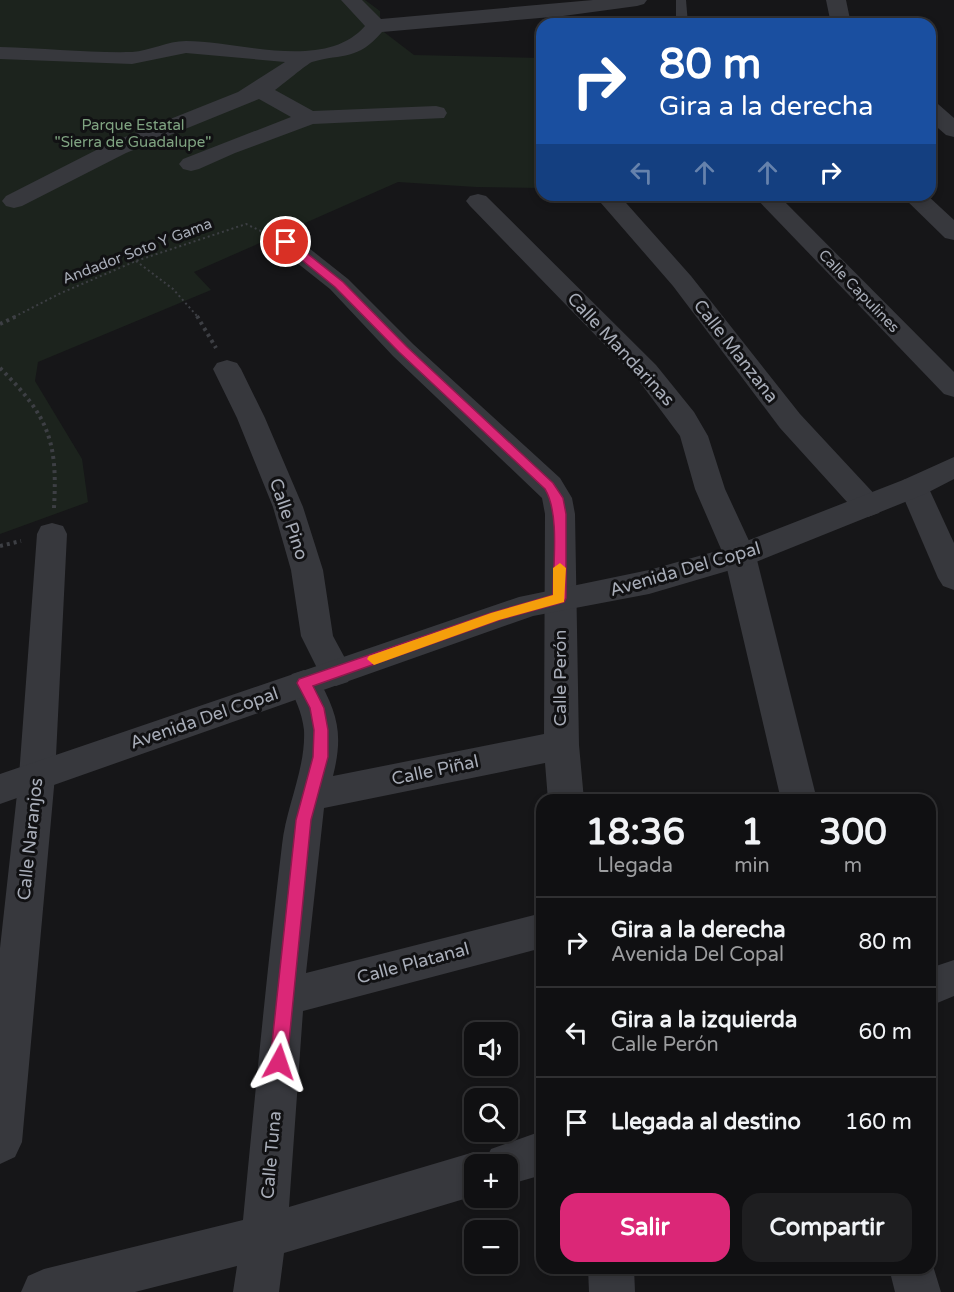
<!DOCTYPE html>
<html lang="es">
<meta charset="utf-8">
<style>
:root{--surface:#101012;--page:#1e1e20;--text:#f1f3f6;--muted:#9c9d9f;--line:#303032;--accent:#db2777}
body{margin:0;font-family:"Varela Round",sans-serif;background:var(--page);color:var(--text);height:100vh;display:flex;flex-direction:column;font-size:22px;white-space:nowrap}
*{box-sizing:border-box;margin:0}
p{font-size:20px;color:var(--muted)}
.icon{flex:none;width:33px;height:33px;fill:none;stroke:currentColor;stroke-width:2;stroke-linecap:round;stroke-linejoin:round}
.map{position:relative;flex:1;overflow:hidden}
.side{position:absolute;left:536px;top:794px;width:400px;height:480px;display:flex;flex-direction:column;background:var(--surface);border-radius:18px;box-shadow:0 3px 9px #0003,0 0 0 2px var(--line)}
.side>*{flex:none}
.top-card{position:absolute;left:536px;top:18px;width:400px;height:183px;border-radius:18px;box-shadow:0 3px 9px #0003,0 0 0 2px var(--line);background:#1a4fa0;color:#fff;overflow:hidden}
.buttons{position:absolute;left:464px;top:1022px;display:grid;gap:12px}
.buttons a{display:grid;place-items:center;width:54px;height:54px;border-radius:12px;background:var(--surface);box-shadow:0 3px 9px #0003,0 0 0 2px var(--line);font-size:30px}
.pin{position:absolute;display:grid;place-items:center;width:51px;height:51px;color:#fff;margin:-26px;border:3px solid #fff;border-radius:50%;box-shadow:0 2px 6px #0007}
.me{position:absolute;width:66px;margin:-33px;rotate:5deg;stroke-linejoin:round;filter:drop-shadow(0 0 4px #0008)}
.turn{display:flex;align-items:center;gap:21px;height:126px;padding:0 24px;font-size:27px}
.turn .icon{width:78px;height:78px;stroke-width:2.5}
.turn b{display:block;font-size:42px;line-height:51px}
.lanes{display:flex;align-items:center;height:57px;padding:0 24px;background:#0003;justify-content:center;gap:30px;direction:ltr}
.lanes .off{opacity:.35}
.eta{display:flex;justify-content:space-evenly;align-items:center;height:102px;text-align:center}
.eta b{font-size:36px;font-weight:700;line-height:42px}
.button{display:flex;gap:12px;margin-top:auto;padding:12px 24px}
.button a{flex:1;height:69px;border-radius:18px;background:var(--accent);color:#fff;font-size:24px;font-weight:700;line-height:69px;text-align:center}
.button a+a{background:var(--page);color:var(--text)}
ul{padding:0;list-style:none}
li{display:flex;align-items:center;gap:18px;height:90px;padding:0 24px;border-top:2px solid var(--line)}
li div{flex:1}
li b{display:block;font-size:22px}
li em{font-style:normal}
.map>svg:first-child{display:block}
.green{fill:#1c231d}
.lines{fill:none;stroke-linecap:round;stroke-linejoin:round}
.path-far1{stroke:#3d3f44;stroke-width:2;stroke-dasharray:2 3;stroke-linecap:butt}
.path{stroke:#3d3f44;stroke-width:4;stroke-dasharray:3 4;stroke-linecap:butt}
.service{fill:#37383d;fill-rule:evenodd}
.minor{fill:#37383d;fill-rule:evenodd}
.tertiary{fill:#37383d;fill-rule:evenodd}
.route{fill:#db2777;stroke:#8e194d;stroke-width:1.5}
.slow{fill:#f59e0b}
.labels{text-anchor:middle;dominant-baseline:central;stroke-width:6;stroke-linejoin:round;paint-order:stroke}
.far-park-label{font-size:15px;fill:#7fa381;stroke:#111113}
.far-street-label{font-size:15px;fill:#a8adb8;stroke:#111113}
.street-label{font-size:18px;fill:#a8adb8;stroke:#111113}
</style>
<div class="map">
<svg width="954" height="1292" viewBox="0 0 954 1292">
<rect width="100%" height="100%" fill="#161618"/>
<polygon class="green" points="0,0 365,0 380,11 380,29 414,55 541,58 541,188 476,187 398,182 194,272 211,290 38,362 35,381 82,459 88,502 0,534"/>
<g class="lines">
<g class="path-far1">
<polyline points="136,261 173,289 198,317"/>
<polyline points="14,317 61,293 136,261 246,224 263,232"/>
</g>
<g class="path">
<polyline points="197,316 216,348"/>
<polyline points="0,324 17,316"/>
<path d="M0 368C48 416 58 440 54 508"/>
<polyline points="0,546 21,541"/>
</g>
<polygon class="service" points="676,0 686,0 688,24 676,24"/>
<g class="minor">
<path d="M341 0H362L381 19 593 0H647L644 4 637 6 563 16 382 32C357 61 344 53 312 62 307 64 282 85 275 90L313 111 436 106 444 108 447 113 444 118 313 124 235 153 199 169 191 171 183 169 179 164 183 159 291 117 259 99 126 153 22 206 14 208 6 206 2 201 6 196 110 143 238 92 285 62 186 53 132 64 0 59V47C44 48 89 53 132 52 150 51 167 41 186 41 239 41 325 72 365 26Z"/>
<polygon points="826,0 846,0 851,24 831,24"/>
<polygon points="930,102 938,104 954,118 954,137 946,135 930,121"/>
<polygon points="478,194 486,196 656,365 694,412 708,436 725,489 756,556 817,800 781,800 724,556 695,489 680,436 636,377 470,206 466,201 470,196"/>
<polygon points="594,195 619,195 691,276 800,414 879,499 883,506 879,513 868,517 857,513 780,428 673,286"/>
<polygon points="753,195 778,195 954,372 954,397 944,394"/>
<polygon points="901,195 927,195 954,220 954,240 945,238"/>
<path d="M286 235 295 237 348 279 413 344 560 478 572 498 575 514 579 745 584 800H548L545 763 324 808 306 973 542 913V948L303 1011 289 1207 474 1152 487 1157 491 1149 542 1131V1175L507 1185V1164H474V1196L284 1253 279 1292H233L237 1266 135 1292H21L28 1276 44 1269 243 1220C255 1095 267 970 282 845 286 807 306 768 304 730 302 712 295 698 287 683L292 674 304 670 316 674C337 713 344 732 333 776L544 734 545 514 542 498 393 356 330 289 277 247 274 242 277 237Z"/>
<polygon points="227,360 237,363 241,369 265,418 303,507 323,570 333,636 353,673 348,682 336,686 324,682 301,636 291,570 273,507 237,418 213,369 217,363"/>
<polygon points="914,477 925,480 954,543 954,590 943,586 938,578 899,487 903,480"/>
<polygon points="52,523 63,526 67,534 55,776 22,1142 15,1157 0,1164 0,948 19,776 37,534 41,526"/>
<polygon points="954,960 954,996 930,1006 930,968"/>
<polygon points="930,1256 941,1292 895,1292 889,1268 930,1268"/>
<polygon points="588,1268 634,1268 635,1292 589,1292"/>
</g>
<polygon class="tertiary" points="954,457 954,479 925,494 751,564 649,594 533,616 0,804 0,774 519,597 649,570 731,547 903,480"/>
</g>
<path class="route" d="M282 239H289L343 282 407 347 553 483 563 498 566 514V598L564 602 499 620 313 686 324 708 328 730V757L311 820 287 1062 285 1068 279 1071 273 1068 270 1062 296 820 313 757 314 730 310 708 297 683 299 679 491 613 553 595C553 565 560 514 545 489L399 352 335 287 282 244Z"/>
<polygon class="slow" points="560,563 566,568 564,602 499,620 374,665 367,659 369,656 491,613 553,595 553,568"/>
<g class="labels">
<g class="far-park-label">
<text x="133" y="125">Parque Estatal<tspan x="133" dy="17">"Sierra de Guadalupe"</tspan></text>
</g>
<g class="far-street-label">
<text transform="translate(137 251) rotate(-21)">Andador Soto Y Gama</text>
<text transform="translate(859 291) rotate(46)">Calle Capulines</text>
</g>
<g class="street-label">
<text transform="translate(621 349) rotate(47)">Calle Mandarinas</text>
<text transform="translate(736 351) rotate(52)">Calle Manzana</text>
<text transform="translate(289 519) rotate(71)">Calle Pino</text>
<text transform="translate(685 569) rotate(-16)">Avenida Del Copal</text>
<text transform="translate(560 678) rotate(-90)">Calle Perón</text>
<text transform="translate(204 718) rotate(-19)">Avenida Del Copal</text>
<text transform="translate(435 770) rotate(-12)">Calle Piñal</text>
<text transform="translate(30 839) rotate(-84)">Calle Naranjos</text>
<text transform="translate(413 963) rotate(-15)">Calle Platanal</text>
<text transform="translate(271 1155) rotate(-85)">Calle Tuna</text>
</g>
</g>
</svg>
<div class="buttons">
<a><svg class="icon" aria-label="sound" viewBox="0 0 24 24"><path d="M4 9h4l5-4v14l-5-4H4zM17 9q2 3 0 6"/></svg></a>
<a><svg class="icon" aria-label="search" viewBox="0 0 24 24"><circle cx="10" cy="10" r="6"/><path d="M15 15l6 6"/></svg></a>
<a>+</a>
<a>−</a>
</div>
<div class="pin" style="left:286px;top:242px;background:#d93025"><svg class="icon" aria-label="arrive" viewBox="0 0 24 24"><path d="M6 21V4h12l-3 4 3 4H6"/></svg></div>
<svg class="me" style="left:279px;top:1062px" viewBox="-20 -20 40 40"><path d="M0-17L14 15 0 8-14 15z" fill="#db2777" stroke="#fff" stroke-width="4"/></svg>
<div class="top-card">
<div class="turn"><svg class="icon" aria-label="right" viewBox="0 0 24 24"><path d="M7 20v-9h11M14 6l5 5-5 5"/></svg><div><b>80 m</b>Gira a la derecha</div></div>
<div class="lanes"><svg class="icon off" aria-label="left" viewBox="0 0 24 24"><path d="M17 20v-9H6M10 6l-5 5 5 5"/></svg><svg class="icon off" aria-label="ahead" viewBox="0 0 24 24"><path d="M12 20V5M6 11l6-6 6 6"/></svg><svg class="icon off" aria-label="ahead" viewBox="0 0 24 24"><path d="M12 20V5M6 11l6-6 6 6"/></svg><svg class="icon" aria-label="right" viewBox="0 0 24 24"><path d="M7 20v-9h11M14 6l5 5-5 5"/></svg></div>
</div>
<section class="side">
<div class="eta">
<div><b>18:36</b><p>Llegada</p></div>
<div><b>1</b><p>min</p></div>
<div><b>300</b><p>m</p></div>
</div>
<ul>
<li><svg class="icon" aria-label="right" viewBox="0 0 24 24"><path d="M7 20v-9h11M14 6l5 5-5 5"/></svg><div><b>Gira a la derecha</b><p>Avenida Del Copal</p></div><em>80 m</em></li>
<li><svg class="icon" aria-label="left" viewBox="0 0 24 24"><path d="M17 20v-9H6M10 6l-5 5 5 5"/></svg><div><b>Gira a la izquierda</b><p>Calle Perón</p></div><em>60 m</em></li>
<li><svg class="icon" aria-label="arrive" viewBox="0 0 24 24"><path d="M6 21V4h12l-3 4 3 4H6"/></svg><div><b>Llegada al destino</b></div><em>160 m</em></li>
</ul>
<div class="button"><a>Salir</a><a>Compartir</a></div>
</section>
</div>
